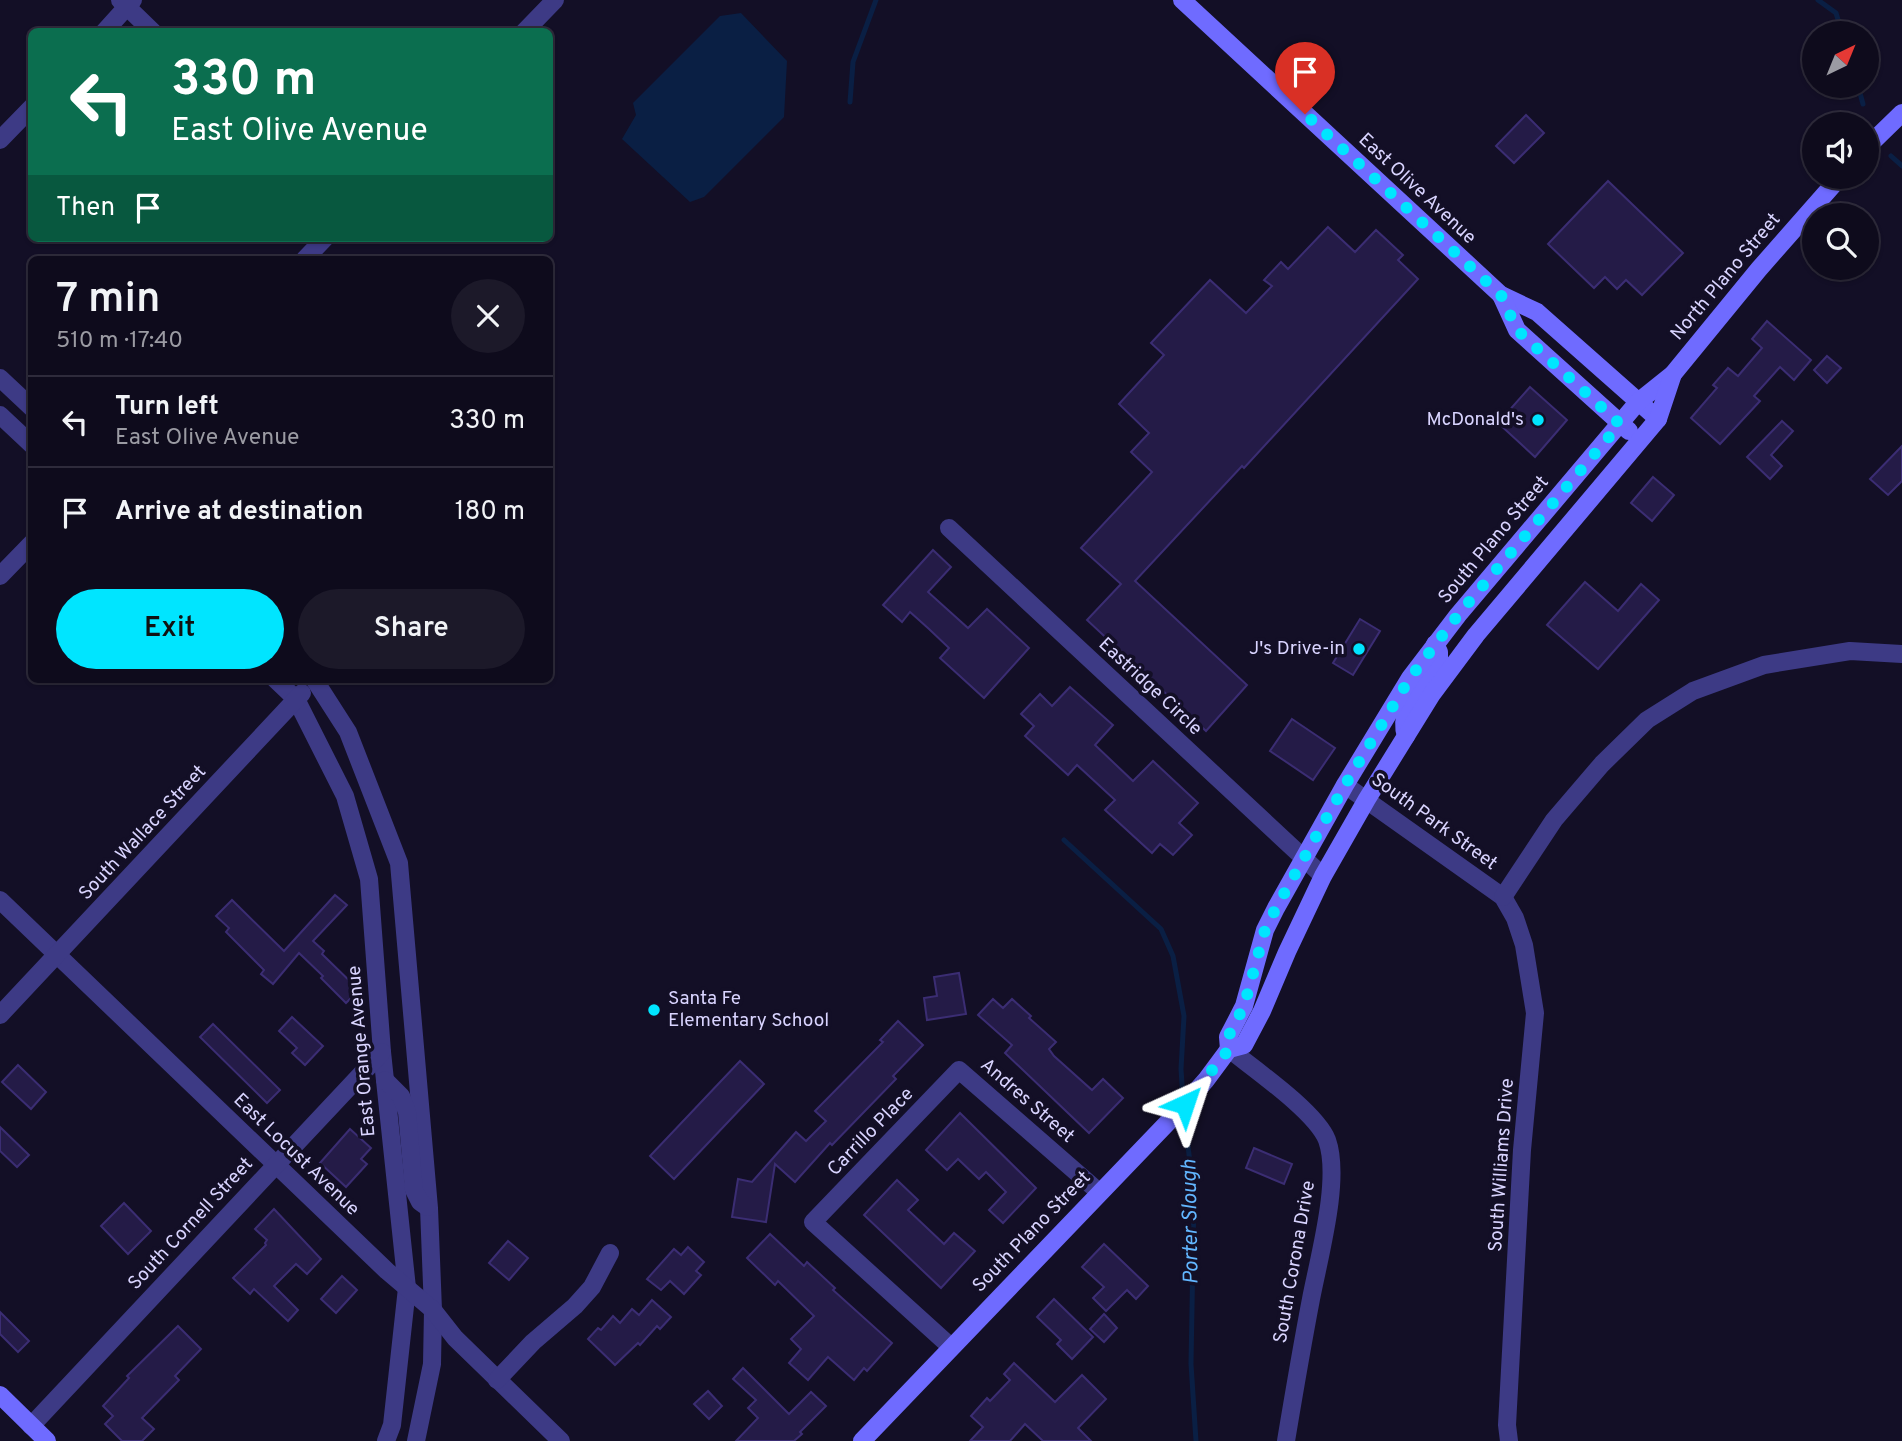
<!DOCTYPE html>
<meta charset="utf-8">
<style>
:root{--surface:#0e0b1c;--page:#1c1929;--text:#f1f3f6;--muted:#9b9ba3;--line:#2e2b3b;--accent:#00e5ff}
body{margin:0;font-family:Overpass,sans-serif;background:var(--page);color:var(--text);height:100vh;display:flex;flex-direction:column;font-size:26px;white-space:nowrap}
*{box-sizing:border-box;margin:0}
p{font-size:23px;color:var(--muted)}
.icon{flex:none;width:38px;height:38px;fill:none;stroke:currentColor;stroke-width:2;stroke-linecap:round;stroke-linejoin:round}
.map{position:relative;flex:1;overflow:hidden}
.panel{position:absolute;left:28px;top:256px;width:525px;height:427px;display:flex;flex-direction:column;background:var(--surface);border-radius:10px;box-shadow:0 2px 5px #0004,0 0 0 2px var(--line)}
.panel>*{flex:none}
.banner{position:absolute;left:28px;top:28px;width:525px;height:214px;border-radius:10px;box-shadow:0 2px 5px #0004,0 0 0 2px var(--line);background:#0b6e4f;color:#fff;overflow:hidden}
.needle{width:46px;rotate:43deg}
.tools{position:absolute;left:1802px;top:21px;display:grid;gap:14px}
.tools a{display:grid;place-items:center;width:77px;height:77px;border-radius:50%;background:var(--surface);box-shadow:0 2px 5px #0004,0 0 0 2px var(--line);font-size:35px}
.pin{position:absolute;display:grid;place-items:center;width:60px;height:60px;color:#fff;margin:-72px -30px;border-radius:50% 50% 50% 0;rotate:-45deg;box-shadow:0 0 7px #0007}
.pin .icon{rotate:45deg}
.me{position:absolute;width:77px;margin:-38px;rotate:42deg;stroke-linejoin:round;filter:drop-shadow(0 0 5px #0008)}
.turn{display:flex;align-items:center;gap:24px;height:147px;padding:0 28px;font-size:32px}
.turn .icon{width:91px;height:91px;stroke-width:2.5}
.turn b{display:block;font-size:49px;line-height:60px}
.then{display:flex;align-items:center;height:66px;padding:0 28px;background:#0003;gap:14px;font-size:26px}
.round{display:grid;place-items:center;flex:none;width:74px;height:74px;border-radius:37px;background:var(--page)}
.overview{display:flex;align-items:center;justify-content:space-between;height:119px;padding:0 28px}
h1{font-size:42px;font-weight:600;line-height:52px}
.button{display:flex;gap:14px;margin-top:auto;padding:14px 28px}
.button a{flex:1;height:80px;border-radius:42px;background:var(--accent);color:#111;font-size:28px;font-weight:600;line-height:80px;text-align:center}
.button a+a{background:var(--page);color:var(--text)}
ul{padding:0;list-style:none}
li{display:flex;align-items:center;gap:21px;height:91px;padding:0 28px;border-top:2px solid var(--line)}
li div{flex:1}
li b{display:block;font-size:26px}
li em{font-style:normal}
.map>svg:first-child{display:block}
.water{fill:#0a1f44}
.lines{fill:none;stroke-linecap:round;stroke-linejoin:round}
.stream{stroke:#0a1f44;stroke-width:5}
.building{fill:#241b47;stroke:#3b2d73;stroke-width:2}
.street{stroke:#3d3a85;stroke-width:18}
.secondary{stroke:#6f6bff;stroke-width:18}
.route{stroke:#00e5ff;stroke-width:12;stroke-dasharray:0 21.6}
.poi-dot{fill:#00e5ff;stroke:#130f26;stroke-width:2.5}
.labels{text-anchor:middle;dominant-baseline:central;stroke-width:7;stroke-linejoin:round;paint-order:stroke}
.street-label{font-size:19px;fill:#d9d4ff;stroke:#130f26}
.poi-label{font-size:19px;fill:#d9d4ff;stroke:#130f26;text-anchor:end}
.water-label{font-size:21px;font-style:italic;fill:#62b6ff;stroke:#130f26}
</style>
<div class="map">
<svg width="1902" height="1441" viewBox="0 0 1902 1441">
<rect width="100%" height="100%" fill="#130f26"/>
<polygon class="water" points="741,13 787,61 784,117 704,197 690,202 622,139 636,115 633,103 720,16"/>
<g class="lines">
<g class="stream">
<polyline points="1818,0 1836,13 1842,33"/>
<polyline points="1858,86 1863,104"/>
<polyline points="850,102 853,62 876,0"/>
<polyline points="1891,156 1902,166"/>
<polyline points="1064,840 1161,929 1173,956 1184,1016 1181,1069 1183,1099"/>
<polyline points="1184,1113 1194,1196 1191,1364 1196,1441"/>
</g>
</g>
<g class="building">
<polygon points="1526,115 1544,133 1514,163 1496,146"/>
<polygon points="1608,181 1683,253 1642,295 1626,280 1617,289 1605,277 1594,288 1548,244"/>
<polygon points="1328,227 1355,252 1376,230 1403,255 1398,260 1418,279 1244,468 1242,466 1135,581 1247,685 1206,731 1087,620 1121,584 1081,548 1152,472 1131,452 1149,433 1119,404 1164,355 1151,343 1210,280 1246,313 1272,286 1264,280 1281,262 1288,269"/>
<polygon points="1767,321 1811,360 1794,380 1780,367 1754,396 1760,401 1720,444 1691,418 1717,388 1713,385 1728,368 1738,376 1762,348 1752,339"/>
<polygon points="1827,356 1841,368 1827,383 1814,370"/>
<polygon points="1530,387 1567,420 1535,457 1498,423"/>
<polygon points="1782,421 1793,431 1771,455 1782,466 1770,479 1747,457"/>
<polygon points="1902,446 1902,481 1888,495 1870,479"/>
<polygon points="1653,477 1674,495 1652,521 1631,503"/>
<polygon points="933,550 951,567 928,592 968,628 987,609 1029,648 984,698 940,658 949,648 929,629 910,612 902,622 883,605"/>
<polygon points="1585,582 1618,611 1641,584 1659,600 1598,669 1547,625"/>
<polygon points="1360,619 1380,631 1353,675 1333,663"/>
<polygon points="1070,687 1113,725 1095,745 1133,781 1153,761 1198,803 1179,823 1192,835 1173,855 1160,844 1152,853 1105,810 1115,800 1077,765 1068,775 1025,736 1034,726 1021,714 1040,694 1052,706"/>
<polygon points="1292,719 1335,748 1313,780 1270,751"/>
<polygon points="335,895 347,905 313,941 324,951 322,954 359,990 346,1003 321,978 323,976 299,953 273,984 261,974 264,970 226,932 229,928 216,916 232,900 284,951"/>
<polygon points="959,973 966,1014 927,1020 924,998 937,996 934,977"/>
<polygon points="993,999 1003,1008 1012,999 1031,1016 1029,1018 1056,1042 1049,1049 1054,1056 1092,1090 1103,1079 1123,1098 1089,1133 1005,1053 1012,1045 978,1015"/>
<polygon points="292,1017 323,1046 305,1065 292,1053 297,1048 279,1031"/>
<polygon points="898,1021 923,1045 893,1076 896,1079 832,1145 830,1143 795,1182 775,1164 766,1222 732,1217 738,1179 752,1182 796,1132 806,1141 826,1121 815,1111 883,1042 880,1040"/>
<polygon points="213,1024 280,1090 267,1103 200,1037"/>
<polygon points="740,1061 764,1084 674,1179 650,1156"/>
<polygon points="18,1065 46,1092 31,1109 2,1082"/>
<polygon points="960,1113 1036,1188 1003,1223 989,1210 1006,1192 986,1172 979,1179 958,1159 947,1170 926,1150"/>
<polygon points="0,1127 29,1155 17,1167 0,1151"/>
<polygon points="350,1129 371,1148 361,1159 367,1164 346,1187 320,1163"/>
<polygon points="1254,1148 1292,1164 1284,1184 1246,1168"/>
<polygon points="897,1180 918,1200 908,1210 944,1244 954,1233 975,1251 941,1288 864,1215"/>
<polygon points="124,1203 151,1231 128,1254 101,1226"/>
<polygon points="274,1209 321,1259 307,1274 296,1264 274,1286 298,1310 288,1321 254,1289 250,1294 233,1278 266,1245 265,1243 267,1240 255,1229"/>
<polygon points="770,1234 804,1266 807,1262 835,1288 833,1290 892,1343 867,1371 864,1368 854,1380 828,1357 808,1380 789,1363 801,1349 791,1339 814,1316 778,1281 775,1285 747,1258"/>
<polygon points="508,1241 528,1258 509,1280 489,1263"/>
<polygon points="1104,1244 1148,1286 1136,1299 1127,1290 1106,1311 1093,1298 1104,1287 1082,1267"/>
<polygon points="688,1247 704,1262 696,1271 701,1275 684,1294 670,1281 661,1290 647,1279 674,1249 681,1255"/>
<polygon points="342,1276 357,1290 336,1313 321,1299"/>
<polygon points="1054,1299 1093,1337 1072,1359 1057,1344 1061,1340 1037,1317"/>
<polygon points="652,1300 671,1317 660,1329 657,1326 640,1345 638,1343 615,1365 588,1339 598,1328 601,1330 613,1316 620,1323 632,1309 639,1315"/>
<polygon points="0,1312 29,1341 18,1352 0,1334"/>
<polygon points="1104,1314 1117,1328 1104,1342 1090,1329"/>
<polygon points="178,1326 201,1349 175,1376 179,1380 142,1418 154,1429 142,1441 122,1441 105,1424 113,1416 103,1406 129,1378 127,1376"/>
<polygon points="1014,1363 1055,1402 1082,1375 1106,1399 1078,1428 1091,1441 1043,1441 1025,1424 1010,1441 970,1441 983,1427 971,1416 987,1398 990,1401 1010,1380 1004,1374"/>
<polygon points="743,1368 789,1414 811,1392 826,1406 800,1432 802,1434 794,1441 736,1441 758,1418 748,1408 756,1400 733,1379"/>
<polygon points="708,1391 722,1406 709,1419 694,1404"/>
</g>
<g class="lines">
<g class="street">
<polyline points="120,0 153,32"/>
<polyline points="104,32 133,0"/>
<polyline points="524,32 555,0"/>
<polyline points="0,140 32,107"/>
<polyline points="305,259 325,238"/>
<polyline points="0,378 32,408"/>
<polyline points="0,415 32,445"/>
<polyline points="949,528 1323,876"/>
<polyline points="0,576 32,543"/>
<polyline points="275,679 296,699 345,796 369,879 382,1052 407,1288 392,1425 386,1441"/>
<polyline points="314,679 348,732 399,863 429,1208 433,1310 432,1364 416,1441"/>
<polyline points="1345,785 1503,897 1515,918 1524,945 1535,1013 1522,1150 1507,1425 1509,1441"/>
<polyline points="1503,897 1554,820 1602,764 1647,720 1693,691 1764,665 1850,651 1902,654"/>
<polyline points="0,900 387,1271 433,1310 455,1338 561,1441"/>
<polyline points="0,1015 302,693"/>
<path d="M1229 1049C1254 1069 1316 1112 1327 1140 1341 1179 1319 1257 1311 1299 1302 1346 1294 1393 1286 1441"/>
<polyline points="385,1080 401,1096 407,1112 414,1190 420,1202 427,1207"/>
<polyline points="951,1347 813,1222 959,1070 1099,1192"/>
<polyline points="497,1380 533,1342 575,1306 592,1287 610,1253"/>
<polyline points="31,1426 382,1052"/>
</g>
<g class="secondary">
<polyline points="1182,0 1501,295 1537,312 1658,419"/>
<polyline points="1867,147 1902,113"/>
<polyline points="1501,295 1517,330 1629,431"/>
<path d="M1406 736C1396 707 1428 683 1439 659V652L1435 644"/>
<polyline points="1229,1049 1228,1037 1244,1006 1265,930 1276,908 1345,785 1410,678 1458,615 1638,402 1673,374 1759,269 1840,177"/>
<polyline points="0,1395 47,1441"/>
<polyline points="862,1441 1172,1118 1206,1080 1229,1049 1244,1045 1262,1011 1287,952 1323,876 1367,799 1432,694 1476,635 1658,419 1673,374"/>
</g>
</g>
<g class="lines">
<polyline class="route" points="1185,1104 1229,1049 1228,1037 1244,1006 1265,930 1276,908 1345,785 1410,678 1458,615 1620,424 1517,330 1501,295 1305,114"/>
</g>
<g class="poi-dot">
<circle cx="1538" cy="420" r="7"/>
<circle cx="1359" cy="649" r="7"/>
<circle cx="654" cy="1010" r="7"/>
</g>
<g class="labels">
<g class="street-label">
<text transform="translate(1417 189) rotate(43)">East Olive Avenue</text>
<text transform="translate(1726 277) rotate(-50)">North Plano Street</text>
<text transform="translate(1494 540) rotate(-50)">South Plano Street</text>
<text transform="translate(1150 687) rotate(43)">Eastridge Circle</text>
<text transform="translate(1434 822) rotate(36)">South Park Street</text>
<text transform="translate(143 833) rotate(-47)">South Wallace Street</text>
<text transform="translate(362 1051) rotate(-95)">East Orange Avenue</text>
<text transform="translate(1027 1101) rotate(41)">Andres Street</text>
<text transform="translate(871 1132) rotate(-46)">Carrillo Place</text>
<text transform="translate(296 1155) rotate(44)">East Locust Avenue</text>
<text transform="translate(1502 1165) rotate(-86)">South Williams Drive</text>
<text transform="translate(191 1224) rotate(-47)">South Cornell Street</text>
<text transform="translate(1032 1232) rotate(-46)">South Plano Street</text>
<text transform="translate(1295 1262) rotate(-80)">South Corona Drive</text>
</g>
<g class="poi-label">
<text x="1524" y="420">McDonald's</text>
<text x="1345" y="649">J's Drive-in</text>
<text x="668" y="999" text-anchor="start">Santa Fe<tspan x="668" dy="22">Elementary School</tspan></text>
</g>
<g class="water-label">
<text transform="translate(1191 1222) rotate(-91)">Porter Slough</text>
</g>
</g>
</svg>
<div class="tools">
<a><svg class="needle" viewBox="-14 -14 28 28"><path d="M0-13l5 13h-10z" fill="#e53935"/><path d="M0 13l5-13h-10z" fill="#9b9ba3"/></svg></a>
<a><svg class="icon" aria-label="sound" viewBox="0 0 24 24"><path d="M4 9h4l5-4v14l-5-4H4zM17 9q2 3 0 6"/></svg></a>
<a><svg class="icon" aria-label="search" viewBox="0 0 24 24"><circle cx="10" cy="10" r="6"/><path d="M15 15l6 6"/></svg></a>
</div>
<div class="pin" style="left:1305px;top:114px;background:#d93025"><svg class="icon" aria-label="arrive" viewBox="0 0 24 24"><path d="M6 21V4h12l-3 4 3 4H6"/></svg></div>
<svg class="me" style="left:1185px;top:1104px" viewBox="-20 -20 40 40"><path d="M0-17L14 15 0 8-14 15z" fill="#00e5ff" stroke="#fff" stroke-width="4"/></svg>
<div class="banner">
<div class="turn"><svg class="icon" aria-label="left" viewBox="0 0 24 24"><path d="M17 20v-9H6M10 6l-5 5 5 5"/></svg><div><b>330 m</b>East Olive Avenue</div></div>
<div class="then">Then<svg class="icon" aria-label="arrive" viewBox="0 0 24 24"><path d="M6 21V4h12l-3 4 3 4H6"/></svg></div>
</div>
<section class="panel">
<div class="overview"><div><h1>7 min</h1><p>510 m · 17:40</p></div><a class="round"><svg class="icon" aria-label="close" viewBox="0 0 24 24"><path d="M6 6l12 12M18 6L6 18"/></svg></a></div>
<ul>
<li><svg class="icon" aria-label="left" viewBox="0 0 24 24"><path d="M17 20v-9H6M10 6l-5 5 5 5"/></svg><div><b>Turn left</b><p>East Olive Avenue</p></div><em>330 m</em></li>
<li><svg class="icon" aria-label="arrive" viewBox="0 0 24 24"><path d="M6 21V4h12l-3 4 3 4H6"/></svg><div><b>Arrive at destination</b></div><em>180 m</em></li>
</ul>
<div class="button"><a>Exit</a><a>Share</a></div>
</section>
</div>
